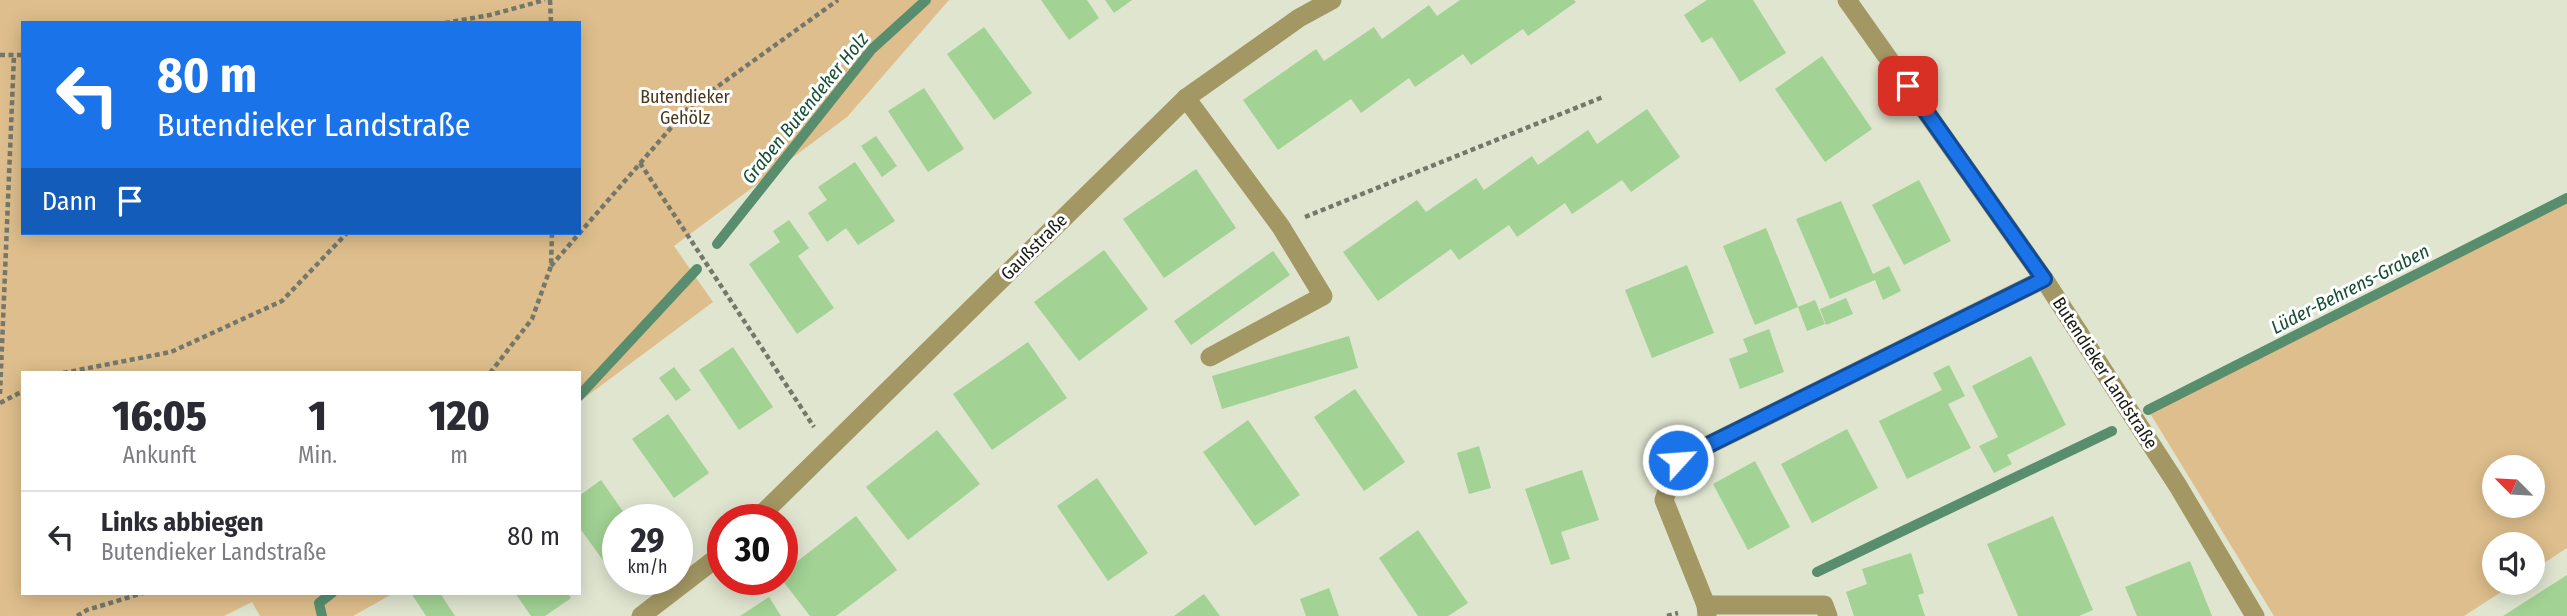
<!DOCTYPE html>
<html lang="de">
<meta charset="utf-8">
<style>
:root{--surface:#fff;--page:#f7f7f7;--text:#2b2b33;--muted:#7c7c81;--line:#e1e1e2}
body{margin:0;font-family:"Fira Sans Condensed",sans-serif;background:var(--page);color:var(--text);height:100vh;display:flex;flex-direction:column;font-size:26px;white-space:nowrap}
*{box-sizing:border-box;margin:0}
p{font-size:23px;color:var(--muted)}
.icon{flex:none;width:38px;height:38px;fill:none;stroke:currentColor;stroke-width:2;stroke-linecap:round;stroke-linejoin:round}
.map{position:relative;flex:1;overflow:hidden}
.details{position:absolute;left:21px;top:371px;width:560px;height:224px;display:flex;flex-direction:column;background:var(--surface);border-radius:0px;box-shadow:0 4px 18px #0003}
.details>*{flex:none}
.hud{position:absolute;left:21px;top:21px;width:560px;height:214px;border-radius:0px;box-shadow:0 4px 18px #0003;background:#1a73e8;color:#fff;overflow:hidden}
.needle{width:46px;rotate:294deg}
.tools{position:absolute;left:2482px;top:455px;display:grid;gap:14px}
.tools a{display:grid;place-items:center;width:63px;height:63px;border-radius:50%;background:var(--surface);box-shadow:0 4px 18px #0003;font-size:35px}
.speed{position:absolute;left:602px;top:504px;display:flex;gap:14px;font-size:35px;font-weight:700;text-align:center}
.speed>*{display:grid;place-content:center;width:91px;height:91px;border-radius:50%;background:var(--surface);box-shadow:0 4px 18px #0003;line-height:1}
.speed small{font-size:18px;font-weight:400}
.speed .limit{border:10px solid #d22;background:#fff;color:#111}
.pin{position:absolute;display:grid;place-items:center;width:60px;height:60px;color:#fff;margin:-30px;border-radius:14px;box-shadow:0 4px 10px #0006}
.me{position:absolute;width:77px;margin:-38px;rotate:64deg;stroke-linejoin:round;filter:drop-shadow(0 0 5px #0008)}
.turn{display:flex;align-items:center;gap:24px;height:147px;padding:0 21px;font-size:32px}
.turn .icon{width:91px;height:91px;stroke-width:2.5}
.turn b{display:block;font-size:49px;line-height:60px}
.then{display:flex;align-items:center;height:66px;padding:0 21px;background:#0003;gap:14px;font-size:26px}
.eta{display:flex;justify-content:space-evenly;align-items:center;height:119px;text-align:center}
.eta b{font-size:42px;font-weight:800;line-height:49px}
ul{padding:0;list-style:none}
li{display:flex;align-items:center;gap:21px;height:91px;padding:0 21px;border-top:2px solid var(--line)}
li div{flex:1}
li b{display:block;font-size:26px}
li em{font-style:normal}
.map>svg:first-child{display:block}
.green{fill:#debe8c;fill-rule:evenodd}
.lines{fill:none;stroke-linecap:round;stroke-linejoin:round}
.stream{stroke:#588e6e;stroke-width:10}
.building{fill:#a2d294}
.path{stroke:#747769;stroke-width:4.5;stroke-dasharray:5 3.5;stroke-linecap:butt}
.service{stroke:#a39864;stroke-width:19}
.minor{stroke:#a39864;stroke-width:19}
.route-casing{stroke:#114b97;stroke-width:18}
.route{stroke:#1a73e8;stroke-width:12}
.labels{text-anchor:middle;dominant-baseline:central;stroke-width:6;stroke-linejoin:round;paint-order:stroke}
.park-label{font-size:18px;fill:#4b381b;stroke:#fff}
.street-label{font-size:18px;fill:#181912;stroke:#fff}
.water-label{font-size:19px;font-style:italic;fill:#144f33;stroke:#fff}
</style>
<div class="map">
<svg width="2567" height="616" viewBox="0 0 2567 616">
<rect width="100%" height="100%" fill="#e0e5d0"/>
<g class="green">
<path d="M0 0H949L847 117 674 246 713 302 579 402V373H23V593H394L353 616H260L252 602 224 616H0ZM23 23H579V233H23Z"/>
<path d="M2567 198V548L2532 571V544H2494V583H2515L2464 616H2274L2148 410ZM2494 467H2532V506H2494Z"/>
</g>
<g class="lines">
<g class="stream">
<polyline points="717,244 872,49 926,0"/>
<polyline points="579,396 697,269"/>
<polyline points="2148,410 2567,198"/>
<polyline points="1817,572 2112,431"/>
<polyline points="322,616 319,603 332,593"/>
</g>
</g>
<g class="building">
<polygon points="1041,0 1087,0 1099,18 1069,40"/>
<polygon points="1105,0 1132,0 1114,13"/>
<polygon points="1460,0 1574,0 1576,2 1528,36 1523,29 1471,65 1463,54 1415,87 1409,78 1361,113 1351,99 1278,150 1243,100 1316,49 1324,61 1374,27 1382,39 1429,5 1437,16"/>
<polygon points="1707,0 1753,0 1786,53 1740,82 1712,37 1702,43 1684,15"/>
<polygon points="984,27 1032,93 994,120 947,54"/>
<polygon points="1822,56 1872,129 1825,162 1775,89"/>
<polygon points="924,88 964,149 928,172 888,111"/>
<polygon points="1647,109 1680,157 1631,192 1622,180 1572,214 1565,203 1517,237 1509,225 1459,260 1451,249 1378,301 1343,252 1417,200 1426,212 1476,178 1484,190 1532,156 1538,165 1588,130 1597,144"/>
<polygon points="876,136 897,166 882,177 861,146"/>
<polygon points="855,162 895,221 858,245 846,228 827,242 808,213 827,200 818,187"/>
<polygon points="1196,169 1236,228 1164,278 1123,219"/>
<polygon points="1919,180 1951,241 1904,265 1872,205"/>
<polygon points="1841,201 1873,274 1889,266 1901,291 1883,300 1875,280 1830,299 1796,219"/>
<polygon points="789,220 809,248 798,256 834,308 797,334 749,264 780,242 773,231"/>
<polygon points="1766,228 1798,307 1755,325 1723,246"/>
<polygon points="1104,250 1148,309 1079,361 1034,302"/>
<polygon points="1273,251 1290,275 1191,345 1174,321"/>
<polygon points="1687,265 1714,333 1652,358 1625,290"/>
<polygon points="1846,298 1853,314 1826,325 1820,309"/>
<polygon points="1815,300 1825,324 1807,331 1798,307"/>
<polygon points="1769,329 1784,372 1740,389 1729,359 1748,352 1743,339"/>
<polygon points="1349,336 1358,368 1222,409 1212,376"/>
<polygon points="1028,342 1067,398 992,450 953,394"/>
<polygon points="733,347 773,407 739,430 699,370"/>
<polygon points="2031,356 2066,425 2007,455 2012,464 1994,473 1979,446 1998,437 1972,386"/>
<polygon points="1949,365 1965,396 1948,404 1971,448 1907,479 1879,421 1942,390 1933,373"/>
<polygon points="674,367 691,390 676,401 659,378"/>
<polygon points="1355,389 1405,462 1364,491 1314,417"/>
<polygon points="668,414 709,473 674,498 632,439"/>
<polygon points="1248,420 1300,495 1255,526 1203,452"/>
<polygon points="1847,429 1878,488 1812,523 1781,464"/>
<polygon points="937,430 980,484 908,540 866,487"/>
<polygon points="1479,446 1491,488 1469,494 1457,453"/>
<polygon points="1755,461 1790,527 1748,550 1713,484"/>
<polygon points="1582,470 1599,520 1561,532 1570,559 1551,565 1525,489"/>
<polygon points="1097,478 1148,553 1108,581 1057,506"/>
<polygon points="601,480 629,520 618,520 618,554 605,563 579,527 579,496"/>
<polygon points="856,516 897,570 836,616 810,616 782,580 782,573"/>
<polygon points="2053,516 2093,610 2079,616 2018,616 1987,544"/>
<polygon points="1418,530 1468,603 1448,616 1418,616 1379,558"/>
<polygon points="1911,553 1924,593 1918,595 1925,616 1854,616 1846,592 1867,584 1862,569"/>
<polygon points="2190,561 2212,616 2137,616 2125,587"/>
<polygon points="2567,575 2567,616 2503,616"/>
<polygon points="1329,588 1339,616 1306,616 1300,599"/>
<polygon points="411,593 440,593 455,616 426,616"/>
<polygon points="515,593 568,593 571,598 545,616 531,616"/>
<polygon points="1204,594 1220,616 1174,616"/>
<polygon points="769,597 781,616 740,616"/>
</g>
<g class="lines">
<g class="path">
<polyline points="550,0 551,23"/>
<polyline points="445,23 490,15 545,0"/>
<polyline points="0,55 23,55"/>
<polyline points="640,163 814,427"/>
<polyline points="1305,217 1603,97"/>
<polyline points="551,266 689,107 838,0"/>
<polyline points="63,373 171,352 282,301 347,233"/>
<polyline points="490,373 532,319 551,266 552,233"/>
<polyline points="0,394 14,55"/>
<polyline points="0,403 23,391"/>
<polyline points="77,616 87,610 143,593"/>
<polyline points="1667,616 1678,613"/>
</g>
<g class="service">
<polyline points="1186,98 1281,227 1323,296 1210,357"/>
<polyline points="1707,616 1706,605 1824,605 1828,616"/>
</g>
<g class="minor">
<polyline points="1847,0 2044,279 2178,486 2255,616"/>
<polyline points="756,520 1186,98 1299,18 1332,0"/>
<polyline points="1706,605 1664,500 1678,460 2044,279"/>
<polyline points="641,616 723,553"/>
</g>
</g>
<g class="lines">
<g class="route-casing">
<polyline id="route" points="1678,460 2044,279 1908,86"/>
</g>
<use href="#route" class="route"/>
</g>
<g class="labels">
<g class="park-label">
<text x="685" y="97">Butendieker<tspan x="685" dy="21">Gehölz</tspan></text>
</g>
<g class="street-label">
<text transform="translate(1034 247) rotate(-45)">Gaußstraße</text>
<text transform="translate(2105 373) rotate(57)">Butendieker Landstraße</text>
</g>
<g class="water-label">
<text transform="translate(805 108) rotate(-51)">Graben Butendeker Holz</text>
<text transform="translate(2350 289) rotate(-27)">Lüder-Behrens-Graben</text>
</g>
</g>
</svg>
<div class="tools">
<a><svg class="needle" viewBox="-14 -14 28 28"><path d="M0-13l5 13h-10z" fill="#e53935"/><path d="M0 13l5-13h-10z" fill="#7c7c81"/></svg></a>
<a><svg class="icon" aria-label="sound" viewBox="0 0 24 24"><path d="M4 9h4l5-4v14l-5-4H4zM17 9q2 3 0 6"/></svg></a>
</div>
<div class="speed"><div>29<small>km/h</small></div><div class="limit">30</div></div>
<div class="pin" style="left:1908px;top:86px;background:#d93025"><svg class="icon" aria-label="arrive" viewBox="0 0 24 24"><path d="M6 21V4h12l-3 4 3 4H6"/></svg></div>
<svg class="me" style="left:1678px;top:460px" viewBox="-20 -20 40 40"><circle r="17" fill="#1a73e8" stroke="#fff" stroke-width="3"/><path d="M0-11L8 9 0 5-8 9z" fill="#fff"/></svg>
<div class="hud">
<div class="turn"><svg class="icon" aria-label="left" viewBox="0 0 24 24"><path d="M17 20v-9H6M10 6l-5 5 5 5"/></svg><div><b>80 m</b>Butendieker Landstraße</div></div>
<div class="then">Dann<svg class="icon" aria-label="arrive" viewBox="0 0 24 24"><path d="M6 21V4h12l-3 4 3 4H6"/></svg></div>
</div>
<section class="details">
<div class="eta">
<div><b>16:05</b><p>Ankunft</p></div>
<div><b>1</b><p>Min.</p></div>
<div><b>120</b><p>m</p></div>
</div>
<ul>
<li><svg class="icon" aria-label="left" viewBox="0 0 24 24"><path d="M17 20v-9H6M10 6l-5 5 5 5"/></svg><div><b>Links abbiegen</b><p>Butendieker Landstraße</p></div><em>80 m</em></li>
</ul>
</section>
</div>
